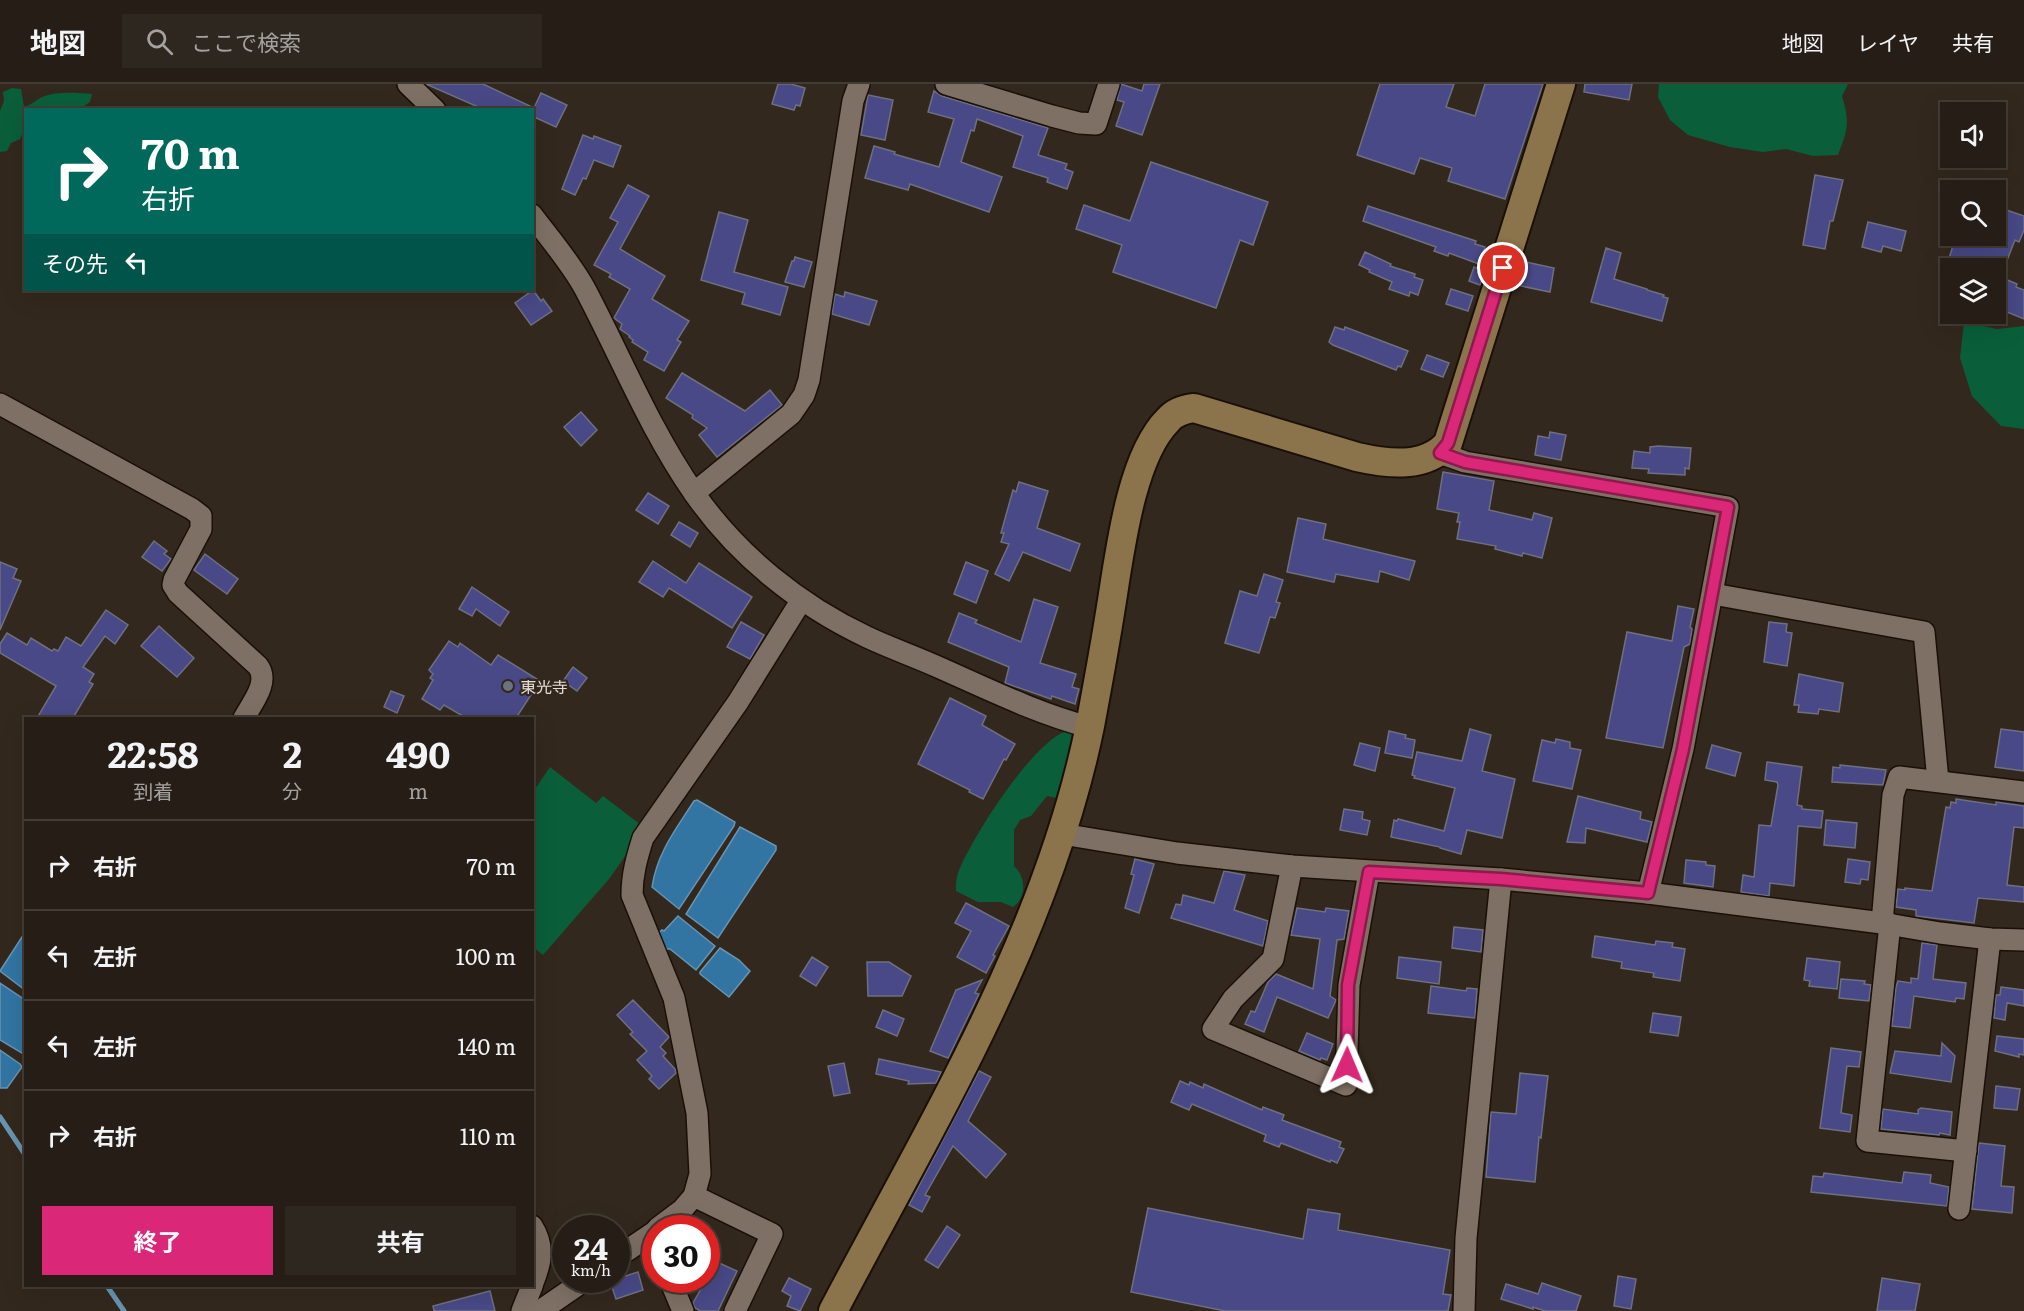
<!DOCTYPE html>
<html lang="ja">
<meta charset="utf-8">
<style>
:root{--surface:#261e16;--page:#2e271f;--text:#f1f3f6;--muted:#a4a2a1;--line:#423c35;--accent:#db2777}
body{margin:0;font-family:Literata,"Noto Sans JP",serif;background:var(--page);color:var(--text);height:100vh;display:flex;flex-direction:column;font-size:22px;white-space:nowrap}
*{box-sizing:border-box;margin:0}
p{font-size:20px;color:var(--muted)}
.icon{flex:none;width:33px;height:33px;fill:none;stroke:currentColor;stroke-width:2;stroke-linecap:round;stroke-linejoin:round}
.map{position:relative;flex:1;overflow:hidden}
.side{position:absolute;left:24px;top:633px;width:510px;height:570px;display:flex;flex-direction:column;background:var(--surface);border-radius:0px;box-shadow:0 6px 24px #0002,0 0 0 2px var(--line)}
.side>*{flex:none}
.banner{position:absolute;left:24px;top:24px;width:510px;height:183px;border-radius:0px;box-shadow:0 6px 24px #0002,0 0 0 2px var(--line);background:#00695c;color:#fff;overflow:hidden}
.tools{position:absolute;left:1940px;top:18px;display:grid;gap:12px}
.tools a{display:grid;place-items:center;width:66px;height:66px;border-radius:0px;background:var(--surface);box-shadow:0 6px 24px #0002,0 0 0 2px var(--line);font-size:30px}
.speed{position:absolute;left:552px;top:1131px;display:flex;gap:12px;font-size:30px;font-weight:700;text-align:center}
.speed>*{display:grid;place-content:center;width:78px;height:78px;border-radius:50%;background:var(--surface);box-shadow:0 6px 24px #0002,0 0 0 2px var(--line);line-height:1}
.speed small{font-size:15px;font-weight:400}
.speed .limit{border:9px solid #d22;background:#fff;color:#111}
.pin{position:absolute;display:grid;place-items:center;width:51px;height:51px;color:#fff;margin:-26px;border:3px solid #fff;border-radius:50%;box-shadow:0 2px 6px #0007}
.me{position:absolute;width:66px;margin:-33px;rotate:1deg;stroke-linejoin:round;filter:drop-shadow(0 0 4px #0008)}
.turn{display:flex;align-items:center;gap:21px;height:126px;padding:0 18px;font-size:27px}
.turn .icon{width:78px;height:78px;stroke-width:2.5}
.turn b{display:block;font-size:42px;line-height:51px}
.then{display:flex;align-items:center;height:57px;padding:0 18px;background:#0003;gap:12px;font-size:22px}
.eta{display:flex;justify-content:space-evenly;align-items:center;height:102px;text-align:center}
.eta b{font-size:36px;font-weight:700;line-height:42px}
.action{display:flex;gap:12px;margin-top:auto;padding:12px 18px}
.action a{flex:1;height:69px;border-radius:0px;background:var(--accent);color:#fff;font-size:24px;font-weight:700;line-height:69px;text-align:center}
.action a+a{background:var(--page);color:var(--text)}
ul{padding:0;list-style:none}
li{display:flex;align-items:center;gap:18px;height:90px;padding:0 18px;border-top:2px solid var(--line)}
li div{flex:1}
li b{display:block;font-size:22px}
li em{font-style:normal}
header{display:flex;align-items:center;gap:36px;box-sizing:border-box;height:84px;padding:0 30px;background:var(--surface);border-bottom:2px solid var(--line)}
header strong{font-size:28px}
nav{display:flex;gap:33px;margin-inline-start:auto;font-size:21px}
.search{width:420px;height:54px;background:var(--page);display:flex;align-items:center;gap:15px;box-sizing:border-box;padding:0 21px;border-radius:0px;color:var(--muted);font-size:22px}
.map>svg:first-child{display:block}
.green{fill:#0a5f3a}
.water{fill:#3275a3;stroke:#6894b2;stroke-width:1.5}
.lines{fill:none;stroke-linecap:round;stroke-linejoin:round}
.stream{stroke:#6894b2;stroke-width:5}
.building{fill:#484986;stroke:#6e6f80;stroke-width:1.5}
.street-casing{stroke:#1b1007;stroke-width:24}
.secondary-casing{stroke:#1b1007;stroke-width:32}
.street{stroke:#7e7064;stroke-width:21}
.secondary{stroke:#8b734c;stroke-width:28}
.route-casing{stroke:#8e194d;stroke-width:15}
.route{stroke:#db2777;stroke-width:10}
.worship-dot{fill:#6b7280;stroke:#33281d;stroke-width:2}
.labels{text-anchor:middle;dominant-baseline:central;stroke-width:4.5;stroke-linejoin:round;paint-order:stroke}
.poi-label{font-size:16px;fill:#e5ddd6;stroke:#33281d;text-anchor:start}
</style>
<header>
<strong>地図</strong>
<div class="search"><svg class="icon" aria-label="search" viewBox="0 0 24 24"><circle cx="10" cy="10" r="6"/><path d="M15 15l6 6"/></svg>ここで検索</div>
<nav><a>地図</a><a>レイヤ</a><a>共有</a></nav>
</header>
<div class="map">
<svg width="2024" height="1227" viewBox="0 0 2024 1227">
<rect width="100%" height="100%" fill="#33281d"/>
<g class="green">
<path d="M1659 0H1848L1842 12C1850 39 1848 45 1838 71L1813 72 1786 65 1763 68 1730 63 1688 51 1670 36 1658 13Z"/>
<path d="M12 4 21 5 24 23C31 21 36 16 42 13 57 7 76 9 92 10L90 18 79 25 26 26 25 43 20 55 11 59 7 67 0 68V27L4 17 3 8Z"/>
<polygon points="1964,238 1997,245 2024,242 2024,345 2001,342 1972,312 1960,274"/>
<path d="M1070 646 1075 652 1070 665 1065 696 1057 714 1047 712 1031 732 1020 736 1014 746V782C1026 793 1027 813 1013 823L1001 818H978L956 807C956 801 956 794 958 789 971 755 1035 653 1070 646Z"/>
<polygon points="550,683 596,719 603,712 645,744 609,795 543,871 533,863 533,708"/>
</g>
<g class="water">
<path d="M697 716 735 738 734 742 679 825 652 803C657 769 676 745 694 717Z"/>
<polygon points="740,743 776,762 776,766 718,854 686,830"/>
<polygon points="678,832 715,862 696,886 670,865 667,865 656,851 662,846 664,847"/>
<polygon points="22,853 25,854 25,906 0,887"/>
<polygon points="720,864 739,876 750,887 729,913 700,890 700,888"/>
<polygon points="0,899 25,916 25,971 0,956"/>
<polygon points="0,966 20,980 22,983 7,1004 0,1004"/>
</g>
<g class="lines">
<g class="stream">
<polyline points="0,1033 26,1072"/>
<polyline points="107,1202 124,1227"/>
</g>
</g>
<g class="building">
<polygon points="426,0 483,0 534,24 541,9 567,21 556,43 532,32 533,26 485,26"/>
<polygon points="778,0 791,0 805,4 800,22 796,21 794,26 772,20"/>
<polygon points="1121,0 1142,7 1144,0 1160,0 1142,51 1116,42 1124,18 1117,16"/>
<polygon points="1380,0 1454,0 1446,23 1475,32 1485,0 1543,0 1505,115 1448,97 1452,84 1420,74 1414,90 1357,71"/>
<polygon points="1585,0 1632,0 1629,16 1584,8"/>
<polygon points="934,7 942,12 1048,44 1038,71 1067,80 1065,85 1073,88 1067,105 1047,98 1048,94 1013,83 1023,52 977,35 974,47 971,46 961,78 1002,93 989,128 910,100 908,106 865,94 874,62 895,68 894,70 939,83 954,35 928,28"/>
<polygon points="868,11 893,16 885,56 861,51"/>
<polygon points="583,51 593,55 594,52 621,62 613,83 594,76 586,95 583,94 575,111 562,105"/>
<polygon points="1151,78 1268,118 1253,161 1240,156 1216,224 1113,188 1122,161 1076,145 1084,121 1130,137"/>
<polygon points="1815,91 1843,96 1833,137 1830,137 1825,165 1803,161"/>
<polygon points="628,101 649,112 620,165 665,192 652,215 689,237 677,256 681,258 664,287 644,276 648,268 632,258 633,256 629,253 630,252 620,245 622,240 614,234 630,205 609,193 611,190 594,181 618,138 610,134"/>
<polygon points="1368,122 1476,157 1475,160 1485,163 1479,180 1449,169 1448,172 1434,167 1436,163 1363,137"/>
<polygon points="1995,122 2024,132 2024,146 2019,158 2015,156 2004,184 1946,184 1956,152 1962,152 1984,160 1987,152 1995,152"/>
<polygon points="719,128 748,136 734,188 788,203 780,231 742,220 745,209 701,196"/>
<polygon points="1868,138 1906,147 1901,167 1883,162 1881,168 1862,163"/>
<polygon points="1606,164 1621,169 1614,195 1647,205 1647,206 1664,211 1663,213 1668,214 1662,237 1591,218"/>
<polygon points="1365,168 1391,180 1390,182 1415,190 1414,193 1423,196 1418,211 1410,208 1409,212 1389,205 1392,198 1369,188 1370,186 1359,181"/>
<polygon points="795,173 812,178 804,203 785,198 792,177 794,177"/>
<polygon points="1526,178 1554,184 1550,208 1521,202"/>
<polygon points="1474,183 1485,187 1480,201 1469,197"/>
<polygon points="1995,191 2017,200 2016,203 2024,206 2024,235 1995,223"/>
<polygon points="1451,205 1473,212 1468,227 1446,220"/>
<polygon points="533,206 541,217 543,215 552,227 531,241 515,219"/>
<polygon points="845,208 877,217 869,241 832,230 835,210 844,213"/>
<polygon points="1335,243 1344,246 1345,243 1408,267 1401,283 1398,282 1396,286 1333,261 1329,258"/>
<polygon points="1427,271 1449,279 1443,293 1421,285"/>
<polygon points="682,289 745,327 770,306 782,321 717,373 699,351 707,344 692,334 693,331 666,314"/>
<polygon points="581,328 597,346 581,362 564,343"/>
<polygon points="1550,348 1566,351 1561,376 1535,371 1538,352 1549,354"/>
<polygon points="1658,362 1691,364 1689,385 1685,384 1685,391 1648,389 1649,385 1632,384 1634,367 1650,369 1650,363"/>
<polygon points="1443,388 1494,397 1489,426 1532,436 1534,429 1552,434 1542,474 1523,469 1522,472 1495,465 1496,462 1457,455 1460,438 1457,438 1459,429 1437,425"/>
<polygon points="1019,398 1048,407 1037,444 1080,460 1070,487 1023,468 1009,497 995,490 1009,460 1001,458 1004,449 1001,449 1013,406 1016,408"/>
<polygon points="648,409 669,422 658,440 636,426"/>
<polygon points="1298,434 1326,440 1323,455 1415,477 1409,496 1380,487 1378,498 1336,490 1334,498 1287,488"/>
<polygon points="679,438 698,449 690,463 671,451"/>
<polygon points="154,457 167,467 164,470 171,475 162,487 142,473"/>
<polygon points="205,470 238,495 227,510 194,486"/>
<polygon points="653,477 686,499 699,479 752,513 732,544 669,504 663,513 639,498"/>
<polygon points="0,478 17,485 13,494 21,497 0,546"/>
<polygon points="966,478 988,487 976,519 954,510"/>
<polygon points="1264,490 1283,496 1276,518 1280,519 1275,534 1270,533 1259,569 1225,559 1240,507 1257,512"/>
<polygon points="472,503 509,528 500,542 476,525 472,532 459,525"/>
<polygon points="1034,515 1058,523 1040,579 1076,590 1072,603 1079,605 1075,620 1052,612 1051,615 1005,599 1009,583 948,558 959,529 977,536 975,539 1021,558"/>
<polygon points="1678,522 1694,525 1690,543 1692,545 1690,560 1684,563 1663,664 1606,654 1627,548 1672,557"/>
<polygon points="106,526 128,541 115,560 105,552 83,583 94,590 89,598 93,600 73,634 37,634 56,602 0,569 0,560 7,549 27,561 31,554 52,567 54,565 58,567 66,553 81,562"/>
<polygon points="741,538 764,551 750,575 727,563"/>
<polygon points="1769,538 1787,540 1786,548 1792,549 1787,582 1764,578"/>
<polygon points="159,542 194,574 177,593 141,562"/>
<polygon points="449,557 458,563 460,559 491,581 498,571 540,597 516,634 466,634 444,621 440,626 422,615 433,596 430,594 433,590 429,586"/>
<polygon points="573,583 587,594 577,607 563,597"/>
<polygon points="1799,590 1843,599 1839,628 1819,625 1818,630 1798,628 1799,621 1794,621"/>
<polygon points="391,607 404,612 397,629 384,623"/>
<polygon points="950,614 986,632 982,641 1015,660 1006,676 1004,675 983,715 969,708 970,706 918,680"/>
<polygon points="1470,645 1491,651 1482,687 1515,695 1502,754 1467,746 1461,770 1440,764 1440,763 1391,753 1394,736 1397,737 1398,735 1444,747 1455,704 1414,694 1415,692 1412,691 1417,668 1462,677"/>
<polygon points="2001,645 2024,648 2024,687 1995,683"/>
<polygon points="1389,647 1406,651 1405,654 1415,656 1412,674 1385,669"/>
<polygon points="1556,655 1570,658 1570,664 1581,666 1572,705 1533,697 1542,656 1555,659"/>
<polygon points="1360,659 1380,664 1375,687 1354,681"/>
<polygon points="1712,661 1741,669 1735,692 1706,684"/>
<polygon points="1767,678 1802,683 1797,721 1802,722 1802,725 1823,727 1821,744 1798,742 1794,802 1770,799 1769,812 1741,808 1743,791 1754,793 1759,741 1771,742 1778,701 1777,698 1765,696"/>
<polygon points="1840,681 1886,686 1883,701 1832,698 1833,683 1840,684"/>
<polygon points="1578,712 1641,728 1640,735 1652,738 1647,758 1586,744 1585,759 1567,758"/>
<polygon points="1956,715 1996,721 1996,718 2024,722 2024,744 2014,743 2007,801 2024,803 2024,818 1978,814 1974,839 1916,832 1916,826 1896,823 1898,805 1905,806 1905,804 1932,807 1946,723 1950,724 1951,718 1956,719"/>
<polygon points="1344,725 1363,728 1362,735 1370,737 1367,751 1340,746"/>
<polygon points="1826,736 1857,739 1855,764 1824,761"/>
<polygon points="1135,775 1154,780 1139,829 1125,824 1134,791 1131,790"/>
<polygon points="1848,775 1870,778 1868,796 1861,795 1860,800 1845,798"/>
<polygon points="1686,776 1706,778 1706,781 1715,782 1713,803 1684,799"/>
<polygon points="1224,787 1245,791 1234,826 1268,837 1263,862 1171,834 1176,820 1181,821 1183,811 1214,819"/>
<polygon points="966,819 1009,842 993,871 995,872 986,889 957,873 971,847 955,839"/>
<polygon points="1297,824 1325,828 1326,824 1349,827 1344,855 1337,856 1330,912 1336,916 1328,934 1277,913 1264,948 1245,940 1251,927 1255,928 1268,898 1276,890 1313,905 1320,855 1291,851"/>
<polygon points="1454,843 1483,846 1481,868 1452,864"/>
<polygon points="1595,852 1655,861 1656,857 1673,859 1672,863 1685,865 1680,897 1653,893 1654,889 1621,884 1622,878 1592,873"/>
<polygon points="1922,859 1937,861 1933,895 1966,899 1964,915 1956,914 1955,918 1914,912 1910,944 1892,942 1896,903 1898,897 1911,899 1911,894 1918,895"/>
<polygon points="812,873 828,883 816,902 800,892"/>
<polygon points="1399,873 1441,878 1439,900 1397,894"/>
<polygon points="1807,874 1840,878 1837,905 1809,902 1810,897 1804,896"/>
<polygon points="867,878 889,878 911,892 902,912 868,912"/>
<polygon points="1841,895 1865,897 1864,900 1871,901 1869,917 1839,914"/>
<polygon points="982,896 975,909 979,910 948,974 930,967 956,906"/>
<polygon points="1431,902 1466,907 1467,904 1477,905 1475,934 1428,929"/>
<polygon points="2001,903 2024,906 2024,922 2007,919 2005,936 1994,934 1996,911 2000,911"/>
<polygon points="633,916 669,953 660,963 666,969 663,972 675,985 676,989 659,1005 649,995 652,992 637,976 647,967 630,950 633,948 617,931"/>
<polygon points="883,926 904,935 897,952 876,943"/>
<polygon points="1653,929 1681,933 1678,952 1650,948"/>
<polygon points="1307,949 1333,960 1327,976 1321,974 1320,976 1299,967"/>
<polygon points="1997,952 2024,955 2024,971 2019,970 2019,973 1995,967"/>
<polygon points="1942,959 1955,972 1951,998 1890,989 1895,967 1941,972"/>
<polygon points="1831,964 1861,968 1859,983 1847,982 1841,1029 1852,1031 1850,1048 1820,1044"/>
<polygon points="879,975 941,988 936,999 908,1000 909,997 876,990"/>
<polygon points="844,979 850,1009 834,1012 828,982"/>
<polygon points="979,987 991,993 968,1037 1006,1070 986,1094 953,1062 925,1111 930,1113 922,1128 909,1121"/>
<polygon points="1520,989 1548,992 1541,1054 1539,1053 1535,1098 1486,1093 1491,1028 1516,1030"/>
<polygon points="1180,997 1189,1001 1190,998 1203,1004 1204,1000 1262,1026 1263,1023 1284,1031 1282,1036 1341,1058 1339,1063 1344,1065 1337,1079 1331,1076 1330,1078 1281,1059 1279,1063 1264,1057 1266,1051 1192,1020 1189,1026 1171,1018"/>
<polygon points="1996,1002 2020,1005 2017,1026 1994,1024"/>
<polygon points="1921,1024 1952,1028 1950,1051 1940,1049 1939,1051 1881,1045 1883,1025 1918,1030 1918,1026"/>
<polygon points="1979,1059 2005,1062 2001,1102 2014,1103 2012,1129 1972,1125"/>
<polygon points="1904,1088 1931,1091 1930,1099 1949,1103 1947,1122 1811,1108 1813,1092 1823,1093 1824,1089 1902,1099"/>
<polygon points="1148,1124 1303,1155 1308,1125 1340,1130 1338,1146 1450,1166 1443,1210 1451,1211 1448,1227 1225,1227 1131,1208"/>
<polygon points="947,1142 960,1151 938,1184 925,1176"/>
<polygon points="706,1173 737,1187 718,1227 701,1227 695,1224 693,1219 706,1196"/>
<polygon points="638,1188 643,1206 616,1215 610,1197"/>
<polygon points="1618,1192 1636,1195 1631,1225 1614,1222"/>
<polygon points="789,1194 811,1205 800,1227 787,1222 791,1212 782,1207"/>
<polygon points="1882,1194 1920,1200 1915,1227 1877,1227"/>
<polygon points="1542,1199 1581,1212 1576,1227 1545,1227 1533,1223 1533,1225 1501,1215 1506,1200 1538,1210"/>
<polygon points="490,1207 495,1227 434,1227 433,1222"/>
</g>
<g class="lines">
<g class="street-casing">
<g id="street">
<polyline points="408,0 435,26"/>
<polyline points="946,0 1052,32 1079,39 1096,40 1109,0"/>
<path d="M532 131C550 155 571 179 585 205 621 273 650 346 694 409 737 471 799 521 867 553 890 564 914 572 938 583 988 605 1036 629 1089 643"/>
<path d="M0 320 192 425 201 432V445L174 496 173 501 178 509 258 582C270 598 252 619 244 634"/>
<polyline points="1440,369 1465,378 1728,423 1683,665 1648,809"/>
<polyline points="694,409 791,330 804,311 809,296 853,17 859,0"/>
<polyline points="1713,510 1924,548 1938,697"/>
<polyline points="1062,750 1177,769 1292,782 1501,795 1648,809 1882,839 1940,849 1990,855 2024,856"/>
<polyline points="1292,782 1273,875 1233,915 1213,945 1346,1001 1349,901 1369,788"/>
<polyline points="1882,839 1893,711 1899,693 2024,708"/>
<polyline points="1890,840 1867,1057 1966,1067"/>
<polyline points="694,1112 772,1150 735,1227"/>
<polyline points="1959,1125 1990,855"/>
<path d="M532 1142C545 1162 541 1180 532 1201"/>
<path d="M658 1144 682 1126 694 1112 700 1090 697 1029 674 914 632 811C632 790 637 773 643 754L738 618 801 517"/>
<polyline points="616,1174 656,1147"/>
<polyline points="670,1196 683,1227"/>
<polyline points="522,1227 532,1202"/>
<polyline points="540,1227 585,1196"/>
<polyline points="1464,1227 1466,1154 1501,795"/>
</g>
</g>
<g class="secondary-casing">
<path id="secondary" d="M833 1227C932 1039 1047 852 1090 642 1097 604 1104 567 1110 529 1119 476 1129 375 1168 336 1175 328 1184 325 1194 324L1357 373C1388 380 1426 385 1448 359L1561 0"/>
</g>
<use href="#street" class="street"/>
<use href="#secondary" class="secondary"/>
</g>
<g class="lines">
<g class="route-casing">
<polyline id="route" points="1347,981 1348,901 1369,788 1501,795 1648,809 1683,665 1728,423 1465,378 1440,369 1448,359 1503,184"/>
</g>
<use href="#route" class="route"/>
</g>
<circle class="worship-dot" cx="508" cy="602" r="6"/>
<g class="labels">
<g class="poi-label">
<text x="520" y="602">東光寺</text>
</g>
</g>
</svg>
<div class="tools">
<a><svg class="icon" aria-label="sound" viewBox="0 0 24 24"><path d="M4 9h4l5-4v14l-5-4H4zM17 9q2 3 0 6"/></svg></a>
<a><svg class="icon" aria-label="search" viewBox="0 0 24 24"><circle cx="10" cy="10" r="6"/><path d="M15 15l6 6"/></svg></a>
<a><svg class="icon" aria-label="layers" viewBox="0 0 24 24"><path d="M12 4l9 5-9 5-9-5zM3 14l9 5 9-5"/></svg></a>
</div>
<div class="speed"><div>24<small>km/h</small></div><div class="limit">30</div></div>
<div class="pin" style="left:1503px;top:184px;background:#d93025"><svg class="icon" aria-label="arrive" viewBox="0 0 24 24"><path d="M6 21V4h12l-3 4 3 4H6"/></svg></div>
<svg class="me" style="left:1347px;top:981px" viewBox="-20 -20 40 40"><path d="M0-17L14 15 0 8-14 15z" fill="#db2777" stroke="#fff" stroke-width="4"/></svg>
<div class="banner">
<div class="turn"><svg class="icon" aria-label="right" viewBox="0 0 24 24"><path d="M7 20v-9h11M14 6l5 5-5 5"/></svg><div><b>70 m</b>右折</div></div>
<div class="then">その先<svg class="icon" aria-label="left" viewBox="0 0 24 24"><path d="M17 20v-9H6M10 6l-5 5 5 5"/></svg></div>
</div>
<section class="side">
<div class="eta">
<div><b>22:58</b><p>到着</p></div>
<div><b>2</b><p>分</p></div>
<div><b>490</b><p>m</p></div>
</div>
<ul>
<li><svg class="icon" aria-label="right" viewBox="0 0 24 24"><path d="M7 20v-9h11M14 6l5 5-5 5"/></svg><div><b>右折</b></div><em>70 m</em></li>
<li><svg class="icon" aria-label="left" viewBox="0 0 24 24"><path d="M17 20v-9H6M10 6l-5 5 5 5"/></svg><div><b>左折</b></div><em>100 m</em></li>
<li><svg class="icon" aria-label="left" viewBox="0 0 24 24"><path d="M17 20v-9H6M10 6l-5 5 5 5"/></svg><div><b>左折</b></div><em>140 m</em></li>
<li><svg class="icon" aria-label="right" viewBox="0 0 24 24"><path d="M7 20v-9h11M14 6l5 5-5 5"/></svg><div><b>右折</b></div><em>110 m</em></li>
</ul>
<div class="action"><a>終了</a><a>共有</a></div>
</section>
</div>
